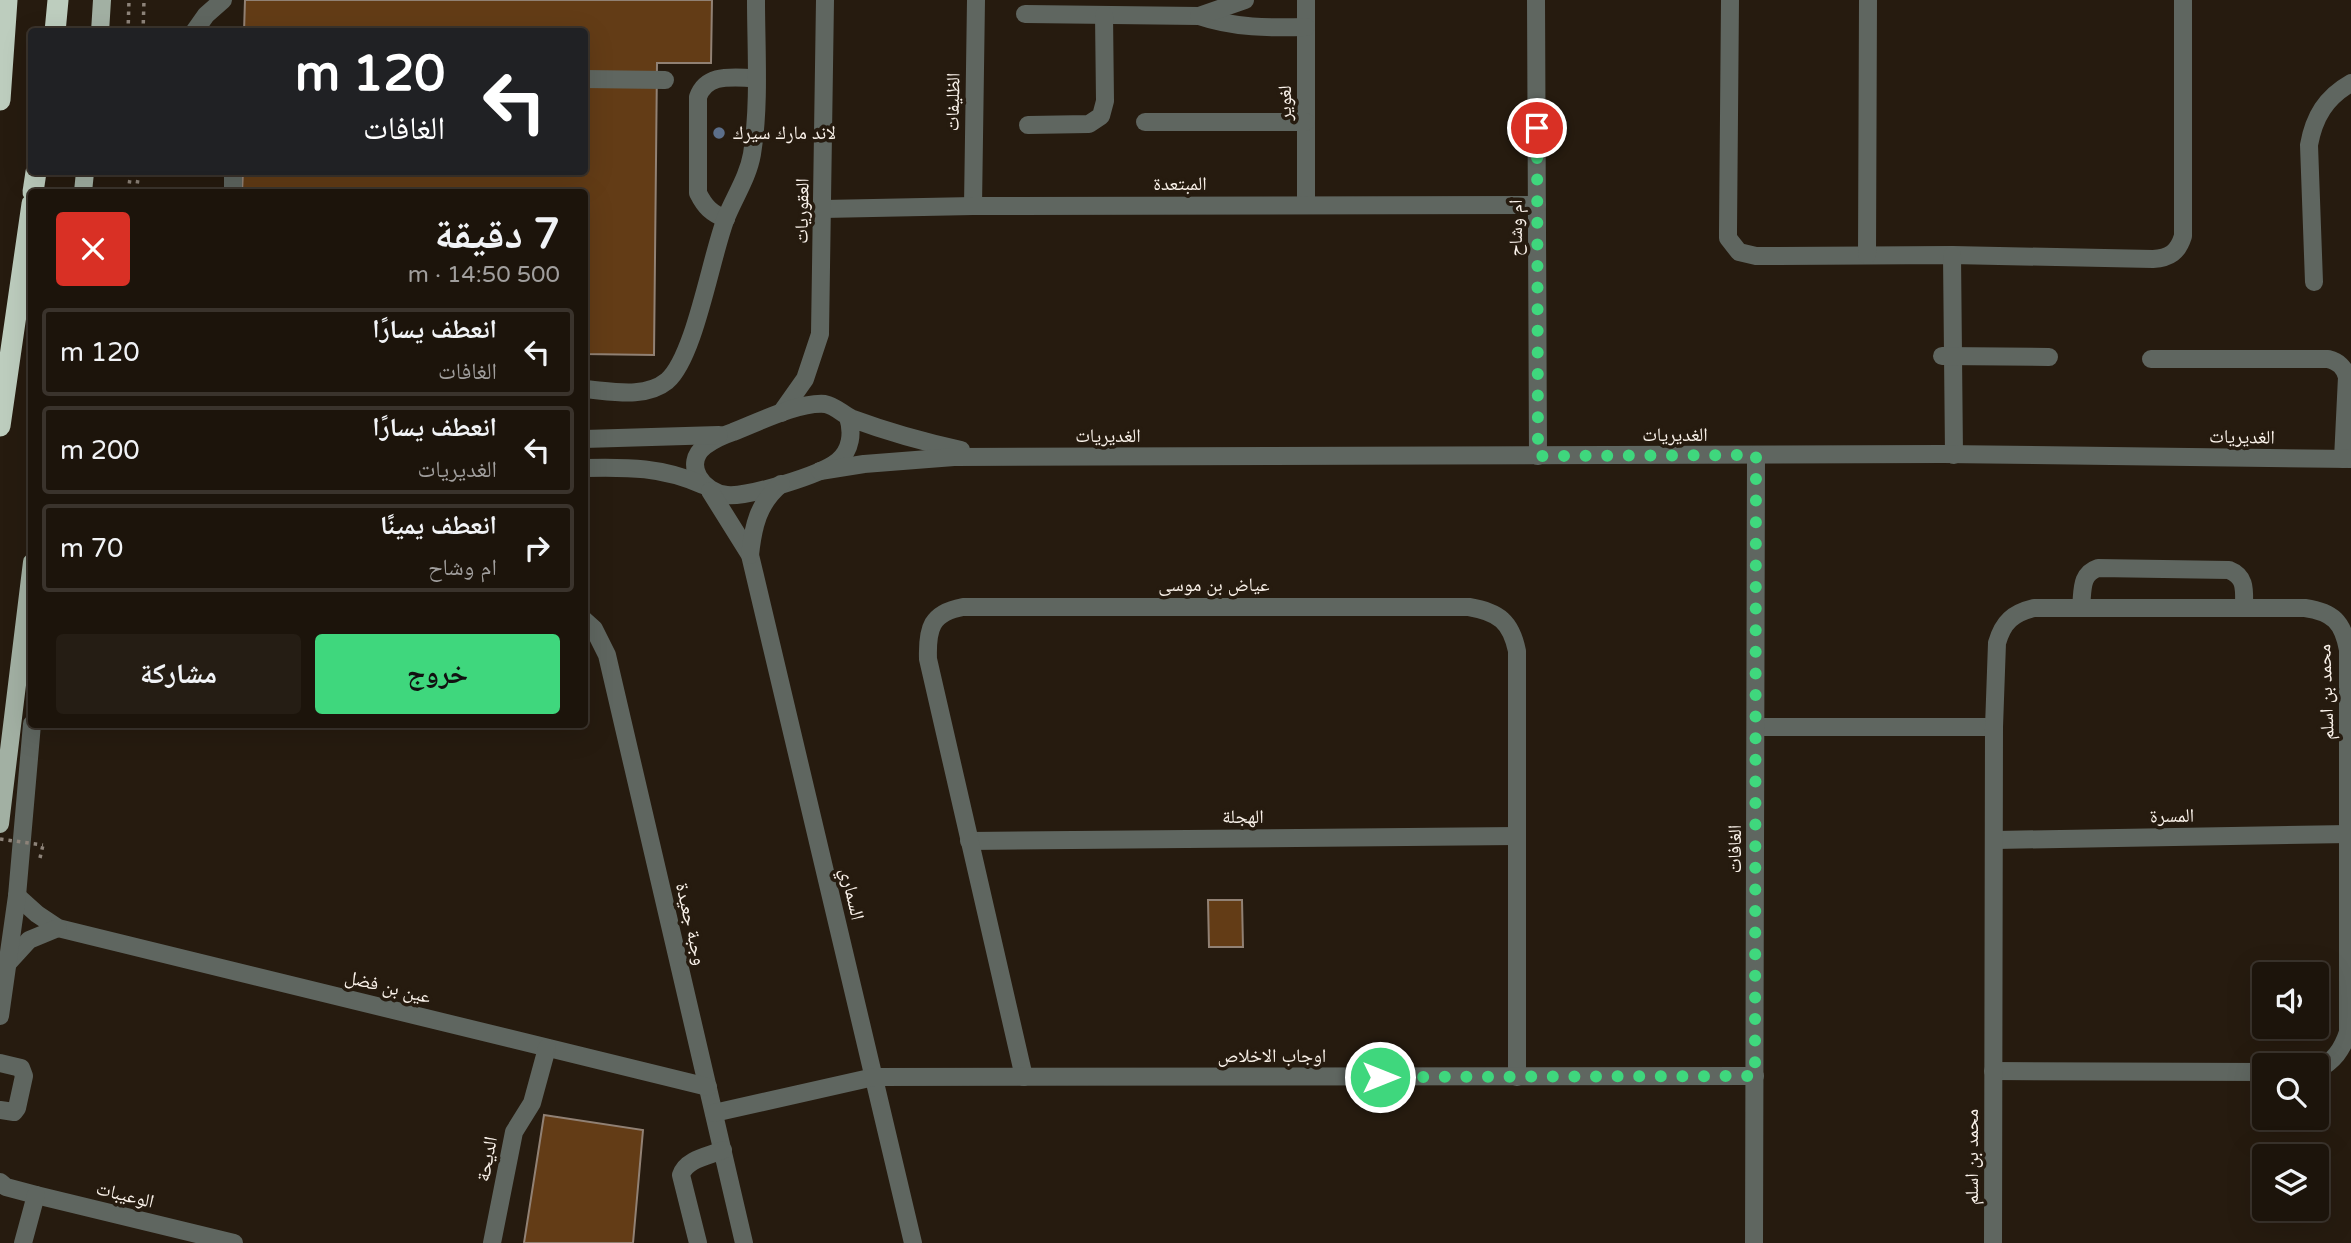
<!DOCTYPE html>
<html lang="ar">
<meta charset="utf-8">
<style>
:root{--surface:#1c140b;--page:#251d14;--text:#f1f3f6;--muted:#a09e9d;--line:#3a332c;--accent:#3fd77d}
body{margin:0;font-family:"Varela Round","Noto Naskh Arabic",sans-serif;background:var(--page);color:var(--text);direction:rtl;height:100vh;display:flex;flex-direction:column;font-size:26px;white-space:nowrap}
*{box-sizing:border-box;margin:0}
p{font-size:23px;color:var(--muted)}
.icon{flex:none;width:38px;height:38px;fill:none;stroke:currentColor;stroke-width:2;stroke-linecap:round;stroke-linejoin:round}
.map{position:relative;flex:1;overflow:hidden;direction:ltr}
.drawer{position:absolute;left:28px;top:189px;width:560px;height:539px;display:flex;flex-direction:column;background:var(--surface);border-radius:7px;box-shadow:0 7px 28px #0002,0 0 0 2px var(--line);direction:rtl}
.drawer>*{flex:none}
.guide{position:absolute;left:28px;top:28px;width:560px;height:147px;border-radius:7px;box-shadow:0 7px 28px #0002,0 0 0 2px var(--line);direction:rtl;background:#202124;color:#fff;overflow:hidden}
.buttons{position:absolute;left:2252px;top:962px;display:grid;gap:14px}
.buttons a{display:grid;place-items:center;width:77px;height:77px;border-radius:7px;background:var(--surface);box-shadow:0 7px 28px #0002,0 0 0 2px var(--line);font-size:35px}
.pin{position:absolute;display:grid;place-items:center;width:60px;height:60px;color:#fff;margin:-30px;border:4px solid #fff;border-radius:50%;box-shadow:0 2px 7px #0007}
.me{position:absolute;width:77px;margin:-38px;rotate:90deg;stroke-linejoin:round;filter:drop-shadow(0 0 5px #0008)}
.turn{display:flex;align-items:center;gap:24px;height:147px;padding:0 28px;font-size:32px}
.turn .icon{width:91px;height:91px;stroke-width:2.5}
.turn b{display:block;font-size:49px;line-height:60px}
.round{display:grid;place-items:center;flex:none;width:74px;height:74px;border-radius:7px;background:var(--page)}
.headline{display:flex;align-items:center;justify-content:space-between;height:119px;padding:0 28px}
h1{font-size:42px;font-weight:800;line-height:52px}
.cta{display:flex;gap:14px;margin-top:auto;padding:14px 28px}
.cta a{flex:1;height:80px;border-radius:7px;background:var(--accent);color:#111;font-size:28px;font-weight:800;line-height:80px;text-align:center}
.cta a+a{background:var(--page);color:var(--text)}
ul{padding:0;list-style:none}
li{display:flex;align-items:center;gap:21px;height:88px;margin:0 14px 10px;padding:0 14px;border:4px solid var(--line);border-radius:7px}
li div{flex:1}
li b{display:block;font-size:26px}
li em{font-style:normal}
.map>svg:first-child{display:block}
.building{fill:#633c16;stroke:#918174;stroke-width:2}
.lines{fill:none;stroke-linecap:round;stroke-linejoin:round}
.path{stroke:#8d8379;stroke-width:3.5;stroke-dasharray:3.5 5;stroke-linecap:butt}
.minor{stroke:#5f6660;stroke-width:18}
.major{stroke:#a2b0a3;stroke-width:18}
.highway{stroke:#bdcdbe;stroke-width:21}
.path-bridge{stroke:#8d8379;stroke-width:3.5;stroke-dasharray:3.5 5;stroke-linecap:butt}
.route{stroke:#3fd77d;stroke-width:12;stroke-dasharray:0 21.6}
.service-dot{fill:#5c6f8a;stroke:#261b0f;stroke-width:2.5}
.labels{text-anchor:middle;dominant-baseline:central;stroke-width:7;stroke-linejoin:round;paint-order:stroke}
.street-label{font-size:19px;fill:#faf2ea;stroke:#261b0f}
.poi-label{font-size:19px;fill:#faf2ea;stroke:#261b0f;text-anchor:start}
</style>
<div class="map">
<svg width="2351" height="1243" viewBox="0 0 2351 1243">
<rect width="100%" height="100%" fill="#261b0f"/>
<g class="building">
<polygon points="245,0 712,0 711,63 657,63 654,355 584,354 584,192 242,192 243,172 584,172 584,32 244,32"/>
<polygon points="1208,900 1242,900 1243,947 1209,947"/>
<polygon points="544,1115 643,1130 633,1243 524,1243"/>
</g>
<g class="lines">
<g class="path">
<polyline points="128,32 129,0"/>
<polyline points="143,32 144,0"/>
<polyline points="128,192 131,172"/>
<polyline points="136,192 139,172"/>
<polyline points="40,858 43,845"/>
</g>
<g class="minor">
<polyline points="1306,0 1306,205"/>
<polyline points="1536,0 1538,456"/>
<path d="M1730 0 1728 231V238L1739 252 1756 256 1952 255 2153 259C2170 258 2178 252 2183 236V0"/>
<path d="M1025 14 1199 16C1234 28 1270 28 1306 27"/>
<polyline points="1199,16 1245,0"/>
<polyline points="194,32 206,15 223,0"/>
<polyline points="584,79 665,80"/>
<polyline points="1145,122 1306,122"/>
<polyline points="1028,125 1089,124 1101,116 1105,101 1104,15"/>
<polyline points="233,192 233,172"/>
<polyline points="973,206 976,0"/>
<polyline points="823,209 973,206 1537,205"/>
<path d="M726 219C711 213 705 207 698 193V97C707 72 734 78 756 78"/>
<polyline points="1867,255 1868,0"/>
<polyline points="1952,255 1954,455"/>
<path d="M2314 282 2309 145C2314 117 2326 97 2351 83"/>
<polyline points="1942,356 2049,357"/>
<path d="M2151 359H2328C2339 362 2344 367 2347 377L2343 459"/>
<path d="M584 389C611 391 645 399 667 381 695 357 711 256 726 218 735 196 748 177 752 154 760 105 756 49 756 0"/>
<polyline points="781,413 805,379 820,334 825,0"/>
<path d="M848 417C853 433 851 450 838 461 821 475 748 497 727 495 703 493 682 464 705 446 713 440 724 435 733 432 759 422 798 402 825 404 836 406 843 415 853 419 888 432 924 442 961 450"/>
<polyline points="584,439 719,435"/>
<path d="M584 468C629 467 662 467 703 485"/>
<polyline points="820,471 864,464 954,457 1943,454 2351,459"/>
<polyline points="710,491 750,555 913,1243"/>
<path d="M750 555C753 527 758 503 781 484"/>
<path d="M2081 607C2083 591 2080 574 2098 568L2229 570C2247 577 2244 592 2244 608"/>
<polyline points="584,620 594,629 607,655 744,1243"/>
<polyline points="1757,727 1994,727"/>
<polyline points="1996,840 2349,834"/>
<polyline points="969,841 1517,836"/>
<polyline points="17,896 37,914 58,928 708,1087"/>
<polyline points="8,963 29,940 58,928"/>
<polyline points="0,1016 17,896 32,724"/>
<polyline points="0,1063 21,1068 24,1076 17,1108 14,1112 0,1110"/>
<polyline points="1993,1071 2264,1072"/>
<path d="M1024 1077 928 659C927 628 931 613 963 607H1469C1499 612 1511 622 1517 651V1077"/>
<polyline points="714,1113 874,1077 1755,1076"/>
<polyline points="0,1182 6,1187 36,1195 234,1243"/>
<polyline points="23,1243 36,1195"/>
<polyline points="492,1243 514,1132 532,1103 547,1048"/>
<path d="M698 1243 681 1175C686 1159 709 1156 723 1150"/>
<polyline points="1754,1243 1756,455"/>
<path d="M1993 1243 1994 727 1997 643C2003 622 2013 613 2034 608H2305C2333 612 2343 622 2348 650V1032C2342 1050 2334 1061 2317 1070"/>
</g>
<g class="major">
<polyline points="100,32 102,0"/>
<polyline points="83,192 85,172"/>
<polyline points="0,824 32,562"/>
</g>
<g class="highway">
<polyline points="55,32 58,0"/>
<polyline points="0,100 7,0"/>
<polyline points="33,192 36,172"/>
<polyline points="0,426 32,204"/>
</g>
<polyline class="path-bridge" points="0,839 43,845"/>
</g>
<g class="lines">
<polyline class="route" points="1380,1077 1755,1076 1756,455 1538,456 1537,128"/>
</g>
<circle class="service-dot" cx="719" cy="133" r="7"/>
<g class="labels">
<g class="street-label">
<text transform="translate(953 102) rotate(-89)">الظليفات</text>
<text transform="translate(1285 103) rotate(-90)">لغوير</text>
<text x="1180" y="184">المبتعدة</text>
<text transform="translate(802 211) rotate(-89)">العقوريات</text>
<text transform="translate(1516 228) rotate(-90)">ام وشاح</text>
<text x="1675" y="435">الغديريات</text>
<text x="1108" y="436">الغديريات</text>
<text transform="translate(2242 437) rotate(1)">الغديريات</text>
<text x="1214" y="585">عياض بن موسى</text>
<text transform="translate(2326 692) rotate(-92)">محمد بن اسلم</text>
<text transform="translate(2172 816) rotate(-1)">المسرة</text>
<text x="1243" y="817">الهجلة</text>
<text transform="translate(1735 849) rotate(-90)">الغافات</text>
<text transform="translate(852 894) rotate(77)">السماري</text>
<text transform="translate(691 924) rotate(77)">وجبة جعيدة</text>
<text transform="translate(388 987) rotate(14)">عين بن فضل</text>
<text x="1272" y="1056">اوجاب الاخلاص</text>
<text transform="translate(1972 1157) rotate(-90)">محمد بن اسلم</text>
<text transform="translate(487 1159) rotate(-79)">الديحة</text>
<text transform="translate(125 1195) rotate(14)">الوعيبات</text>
</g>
<g class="poi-label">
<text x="733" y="133">لاند مارك سيرك</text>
</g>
</g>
</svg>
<div class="buttons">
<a><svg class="icon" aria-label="sound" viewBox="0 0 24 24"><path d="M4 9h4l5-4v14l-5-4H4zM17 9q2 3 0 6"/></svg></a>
<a><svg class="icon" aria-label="search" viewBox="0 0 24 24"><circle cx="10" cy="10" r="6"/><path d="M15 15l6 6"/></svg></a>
<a><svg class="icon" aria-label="layers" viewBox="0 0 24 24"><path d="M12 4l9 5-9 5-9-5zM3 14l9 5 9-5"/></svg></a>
</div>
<div class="pin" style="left:1537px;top:128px;background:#d93025"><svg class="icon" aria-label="arrive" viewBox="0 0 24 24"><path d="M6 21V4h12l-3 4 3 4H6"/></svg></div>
<svg class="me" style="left:1380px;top:1077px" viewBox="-20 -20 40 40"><circle r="17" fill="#3fd77d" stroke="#fff" stroke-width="3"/><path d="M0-11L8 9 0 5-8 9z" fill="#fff"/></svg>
<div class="guide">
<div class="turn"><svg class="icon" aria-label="left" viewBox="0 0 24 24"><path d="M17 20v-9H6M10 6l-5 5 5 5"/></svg><div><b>120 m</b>الغافات</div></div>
</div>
<section class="drawer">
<div class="headline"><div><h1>7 دقيقة</h1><p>500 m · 14:50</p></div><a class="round" style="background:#d93025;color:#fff"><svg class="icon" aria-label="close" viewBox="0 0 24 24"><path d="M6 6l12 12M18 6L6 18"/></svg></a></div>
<ul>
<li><svg class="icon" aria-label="left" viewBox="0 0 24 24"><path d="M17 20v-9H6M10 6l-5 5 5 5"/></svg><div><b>انعطف يسارًا</b><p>الغافات</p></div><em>120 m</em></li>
<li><svg class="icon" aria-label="left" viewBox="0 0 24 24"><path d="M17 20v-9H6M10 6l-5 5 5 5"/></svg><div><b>انعطف يسارًا</b><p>الغديريات</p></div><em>200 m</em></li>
<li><svg class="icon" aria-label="right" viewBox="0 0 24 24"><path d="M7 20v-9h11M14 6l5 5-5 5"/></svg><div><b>انعطف يمينًا</b><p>ام وشاح</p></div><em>70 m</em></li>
</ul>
<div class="cta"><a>خروج</a><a>مشاركة</a></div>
</section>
</div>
